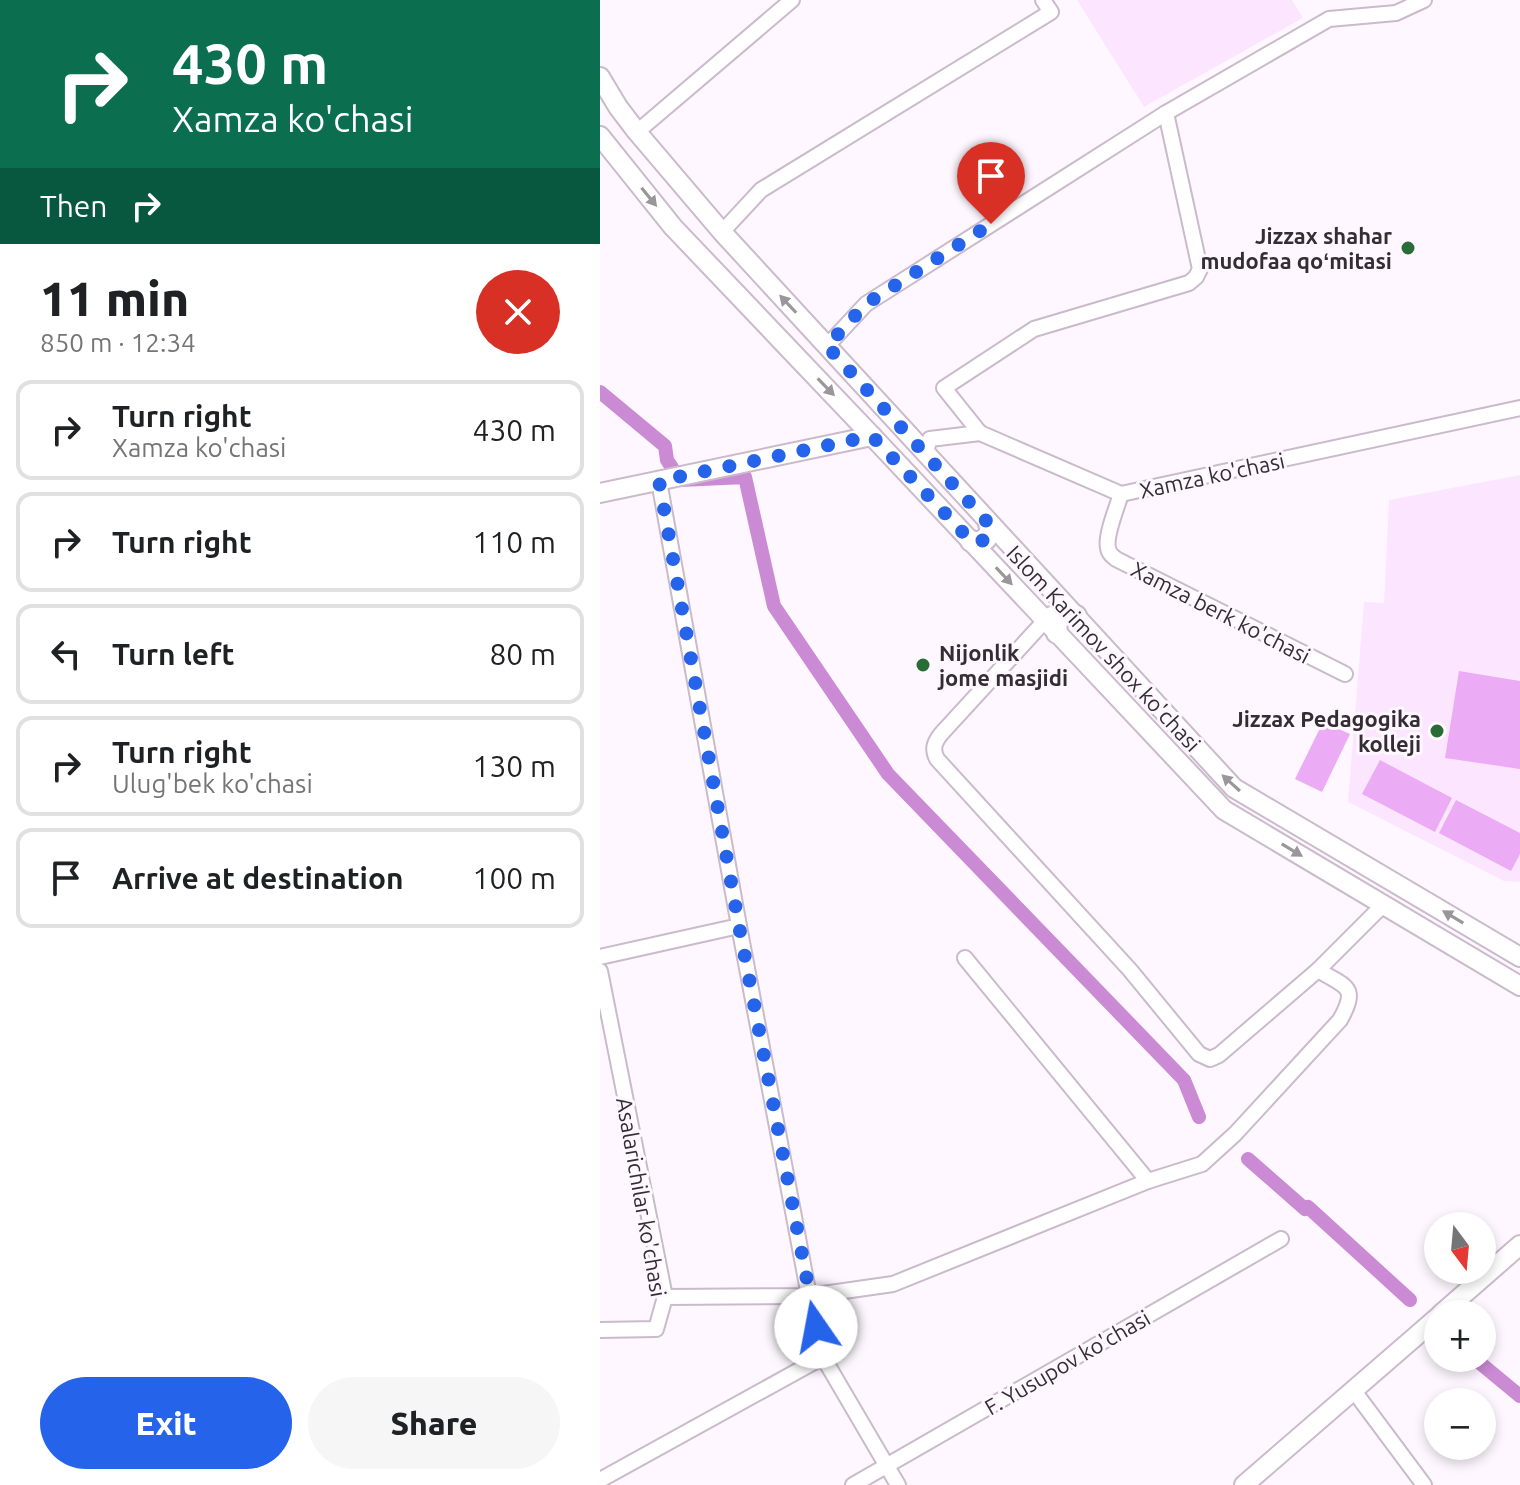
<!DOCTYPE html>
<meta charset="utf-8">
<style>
:root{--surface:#fff;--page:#f6f6f6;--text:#202124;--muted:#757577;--line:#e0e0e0;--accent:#2563eb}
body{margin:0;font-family:Ubuntu,sans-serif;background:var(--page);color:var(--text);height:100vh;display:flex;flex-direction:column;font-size:30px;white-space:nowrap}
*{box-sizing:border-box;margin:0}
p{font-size:26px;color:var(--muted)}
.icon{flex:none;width:44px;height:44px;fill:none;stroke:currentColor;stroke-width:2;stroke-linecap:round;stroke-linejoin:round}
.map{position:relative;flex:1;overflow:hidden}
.panel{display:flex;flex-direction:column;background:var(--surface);width:600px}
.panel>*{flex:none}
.guide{background:#0b6e4f;color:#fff;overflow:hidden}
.needle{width:52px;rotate:164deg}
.fabs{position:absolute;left:824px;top:1212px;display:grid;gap:16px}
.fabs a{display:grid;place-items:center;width:72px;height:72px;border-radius:50%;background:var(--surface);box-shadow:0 4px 12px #0003;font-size:40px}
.pin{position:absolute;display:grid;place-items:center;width:68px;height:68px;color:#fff;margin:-82px -34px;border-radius:50% 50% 50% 0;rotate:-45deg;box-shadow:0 0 8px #0007}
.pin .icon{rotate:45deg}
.me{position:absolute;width:88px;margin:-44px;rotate:348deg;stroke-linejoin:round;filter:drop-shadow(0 0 6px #0008)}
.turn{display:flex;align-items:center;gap:28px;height:168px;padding:0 40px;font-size:36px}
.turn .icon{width:104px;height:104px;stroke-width:2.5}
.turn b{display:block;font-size:56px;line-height:68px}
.then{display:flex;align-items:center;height:76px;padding:0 40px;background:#0003;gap:16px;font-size:30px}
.round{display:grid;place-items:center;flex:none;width:84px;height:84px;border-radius:42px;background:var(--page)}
.overview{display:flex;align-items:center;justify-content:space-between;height:136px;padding:0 40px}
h1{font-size:48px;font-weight:800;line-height:60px}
.cta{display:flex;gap:16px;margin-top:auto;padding:16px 40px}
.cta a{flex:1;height:92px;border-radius:48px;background:var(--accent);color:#fff;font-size:32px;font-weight:800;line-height:92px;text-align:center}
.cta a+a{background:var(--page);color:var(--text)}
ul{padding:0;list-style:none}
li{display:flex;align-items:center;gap:24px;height:100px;margin:0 16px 12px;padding:0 24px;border:4px solid var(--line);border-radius:16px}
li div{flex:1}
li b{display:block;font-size:30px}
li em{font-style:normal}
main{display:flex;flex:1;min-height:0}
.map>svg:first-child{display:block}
.built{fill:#fce6ff}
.green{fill:#ebabf5}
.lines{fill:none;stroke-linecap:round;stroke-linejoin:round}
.canal{stroke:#ca8ad4;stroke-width:14}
.street-casing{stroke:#cabacc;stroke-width:18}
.secondary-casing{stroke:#cabacc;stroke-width:22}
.primary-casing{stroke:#cabacc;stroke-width:24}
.street{stroke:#fff;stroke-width:14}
.secondary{stroke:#fff;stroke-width:18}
.primary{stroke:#fff;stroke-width:20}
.oneway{fill:#9a969a}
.route{stroke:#2563eb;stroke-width:14;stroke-dasharray:0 25.2}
.poi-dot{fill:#296c36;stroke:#fef7ff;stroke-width:3}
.labels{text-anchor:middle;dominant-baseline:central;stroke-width:6;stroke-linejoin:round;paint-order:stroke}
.poi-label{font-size:22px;font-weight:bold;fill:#342d34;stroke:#fef7ff;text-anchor:end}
.street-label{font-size:22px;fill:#342d34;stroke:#fef7ff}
</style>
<main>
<section class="panel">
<div class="guide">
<div class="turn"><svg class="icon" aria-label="right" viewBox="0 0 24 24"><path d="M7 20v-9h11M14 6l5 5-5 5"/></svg><div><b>430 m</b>Xamza ko'chasi</div></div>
<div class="then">Then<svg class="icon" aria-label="right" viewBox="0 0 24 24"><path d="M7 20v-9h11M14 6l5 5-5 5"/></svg></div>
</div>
<div class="overview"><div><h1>11 min</h1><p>850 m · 12:34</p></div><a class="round" style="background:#d93025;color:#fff"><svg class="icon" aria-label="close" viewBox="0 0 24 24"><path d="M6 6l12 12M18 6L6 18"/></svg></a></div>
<ul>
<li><svg class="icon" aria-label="right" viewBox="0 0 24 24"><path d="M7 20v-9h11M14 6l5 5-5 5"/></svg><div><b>Turn right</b><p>Xamza ko'chasi</p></div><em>430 m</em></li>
<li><svg class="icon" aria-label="right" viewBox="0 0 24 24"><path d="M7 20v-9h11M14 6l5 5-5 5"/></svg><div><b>Turn right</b></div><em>110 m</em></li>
<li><svg class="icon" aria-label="left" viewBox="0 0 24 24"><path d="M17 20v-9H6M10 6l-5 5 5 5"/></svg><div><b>Turn left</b></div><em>80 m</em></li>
<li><svg class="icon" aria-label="right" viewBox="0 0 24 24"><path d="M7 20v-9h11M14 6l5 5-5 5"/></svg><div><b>Turn right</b><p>Ulug'bek ko'chasi</p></div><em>130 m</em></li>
<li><svg class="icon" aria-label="arrive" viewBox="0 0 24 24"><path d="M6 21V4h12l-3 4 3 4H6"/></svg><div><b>Arrive at destination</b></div><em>100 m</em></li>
</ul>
<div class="cta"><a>Exit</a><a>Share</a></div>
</section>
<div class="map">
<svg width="920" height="1485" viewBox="0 0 920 1485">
<rect width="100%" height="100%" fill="#fef7ff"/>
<g class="built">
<polygon points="477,0 692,0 703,18 544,107"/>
<polygon points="920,475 920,882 904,881 748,802 764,602 784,603 789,500"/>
</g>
<g class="green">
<polygon points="859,671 920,681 920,769 845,758"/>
<polygon points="723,722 750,734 722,792 695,779"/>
<polygon points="780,760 852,798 835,832 762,794"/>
<polygon points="856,800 920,833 920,854 911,871 839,833"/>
</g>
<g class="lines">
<g class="canal">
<polyline points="0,392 65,446 67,460 80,480 145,477 174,606 288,774 584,1080 599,1117"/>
<polyline points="648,1159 705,1209 708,1207 810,1300"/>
<polyline points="874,1358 920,1396"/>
</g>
<g class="street-casing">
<g id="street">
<polyline points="37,132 192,0"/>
<polyline points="122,232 161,190 451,12 443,0"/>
<polyline points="227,346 266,304 566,113 729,19 796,13 824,0"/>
<polyline points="380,433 344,388 434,329 589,283 596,277 600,269 566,113"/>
<polyline points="328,457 327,448 330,439 380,433 521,494 920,408"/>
<polyline points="59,481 139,926 209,1296 223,1357 298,1485"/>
<path d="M521 494C517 507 505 536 508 548 509 555 512 555 516 559L745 674"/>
<path d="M451 614 341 734C334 743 332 749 337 759L530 970 599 1054 610 1059 619 1055 718 970 783 905"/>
<polyline points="0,957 139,926"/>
<polyline points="0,971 65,1297 56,1329 0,1330"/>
<path d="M548 1181 602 1164 635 1134 740 1020C759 986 746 987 718 970"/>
<polyline points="65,1297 209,1296 293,1284 548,1181 365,958"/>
<polyline points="754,1391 824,1485"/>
<polyline points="0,1480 223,1357"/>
<polyline points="253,1485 681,1239"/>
</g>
</g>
<g class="secondary-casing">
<g id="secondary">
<polyline points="0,77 18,107 37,132 122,232 634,788 920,957"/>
<polyline points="0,136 73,227 272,436 624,810 920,986"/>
<polyline points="0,493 272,436"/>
<polyline points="841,1314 920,1245"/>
<polyline points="644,1485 838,1317"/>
</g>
</g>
<g class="primary-casing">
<g id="primary">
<polyline points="371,541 377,543 386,539 391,530 389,524"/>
<polyline points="457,633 456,623 462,616 471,614 476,616"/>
</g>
</g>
<use href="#street" class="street"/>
<use href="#secondary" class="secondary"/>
<use href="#primary" class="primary"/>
</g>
<defs><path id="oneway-solid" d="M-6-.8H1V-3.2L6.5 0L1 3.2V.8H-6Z" transform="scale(2)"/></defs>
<g class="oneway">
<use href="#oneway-solid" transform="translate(49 197) rotate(51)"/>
<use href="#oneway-solid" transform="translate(188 304) rotate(-133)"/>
<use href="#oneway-solid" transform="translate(226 387) rotate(46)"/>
<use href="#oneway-solid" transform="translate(404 576) rotate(47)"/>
<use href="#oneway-solid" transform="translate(631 783) rotate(-138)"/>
<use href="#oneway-solid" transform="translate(692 850) rotate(31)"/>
<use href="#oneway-solid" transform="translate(853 917) rotate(-149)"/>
</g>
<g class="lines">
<polyline class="route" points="216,1327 139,926 59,481 272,436 371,541 377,543 386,539 391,530 389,524 227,346 266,304 391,224"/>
</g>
<g class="poi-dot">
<circle cx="808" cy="248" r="8"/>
<circle cx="323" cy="665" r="8"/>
<circle cx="837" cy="731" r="8"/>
</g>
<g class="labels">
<g class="poi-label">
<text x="792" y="235">Jizzax shahar<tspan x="792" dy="25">mudofaa qoʻmitasi</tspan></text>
<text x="339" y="652" text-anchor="start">Nijonlik<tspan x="339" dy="25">jome masjidi</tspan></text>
<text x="821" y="718">Jizzax Pedagogika<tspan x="821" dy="25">kolleji</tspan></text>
</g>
<g class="street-label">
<text transform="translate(612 475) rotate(-12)">Xamza ko'chasi</text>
<text transform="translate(621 612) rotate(27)">Xamza berk ko'chasi</text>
<text transform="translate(504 648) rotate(47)">Islom Karimov shox ko'chasi</text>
<text transform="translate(42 1197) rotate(80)">Asalarichilar ko'chasi</text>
<text transform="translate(467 1362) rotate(-30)">F. Yusupov ko'chasi</text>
</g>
</g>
</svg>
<div class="fabs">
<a><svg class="needle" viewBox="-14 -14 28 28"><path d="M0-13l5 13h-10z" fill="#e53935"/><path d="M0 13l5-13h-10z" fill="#757577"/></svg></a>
<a>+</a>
<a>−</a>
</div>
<div class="pin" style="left:391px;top:224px;background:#d93025"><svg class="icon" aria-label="arrive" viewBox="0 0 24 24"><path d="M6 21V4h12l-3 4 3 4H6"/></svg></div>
<svg class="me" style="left:216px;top:1327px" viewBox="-20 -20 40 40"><circle r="19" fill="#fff"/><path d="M0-13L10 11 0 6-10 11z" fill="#2563eb"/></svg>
</div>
</main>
